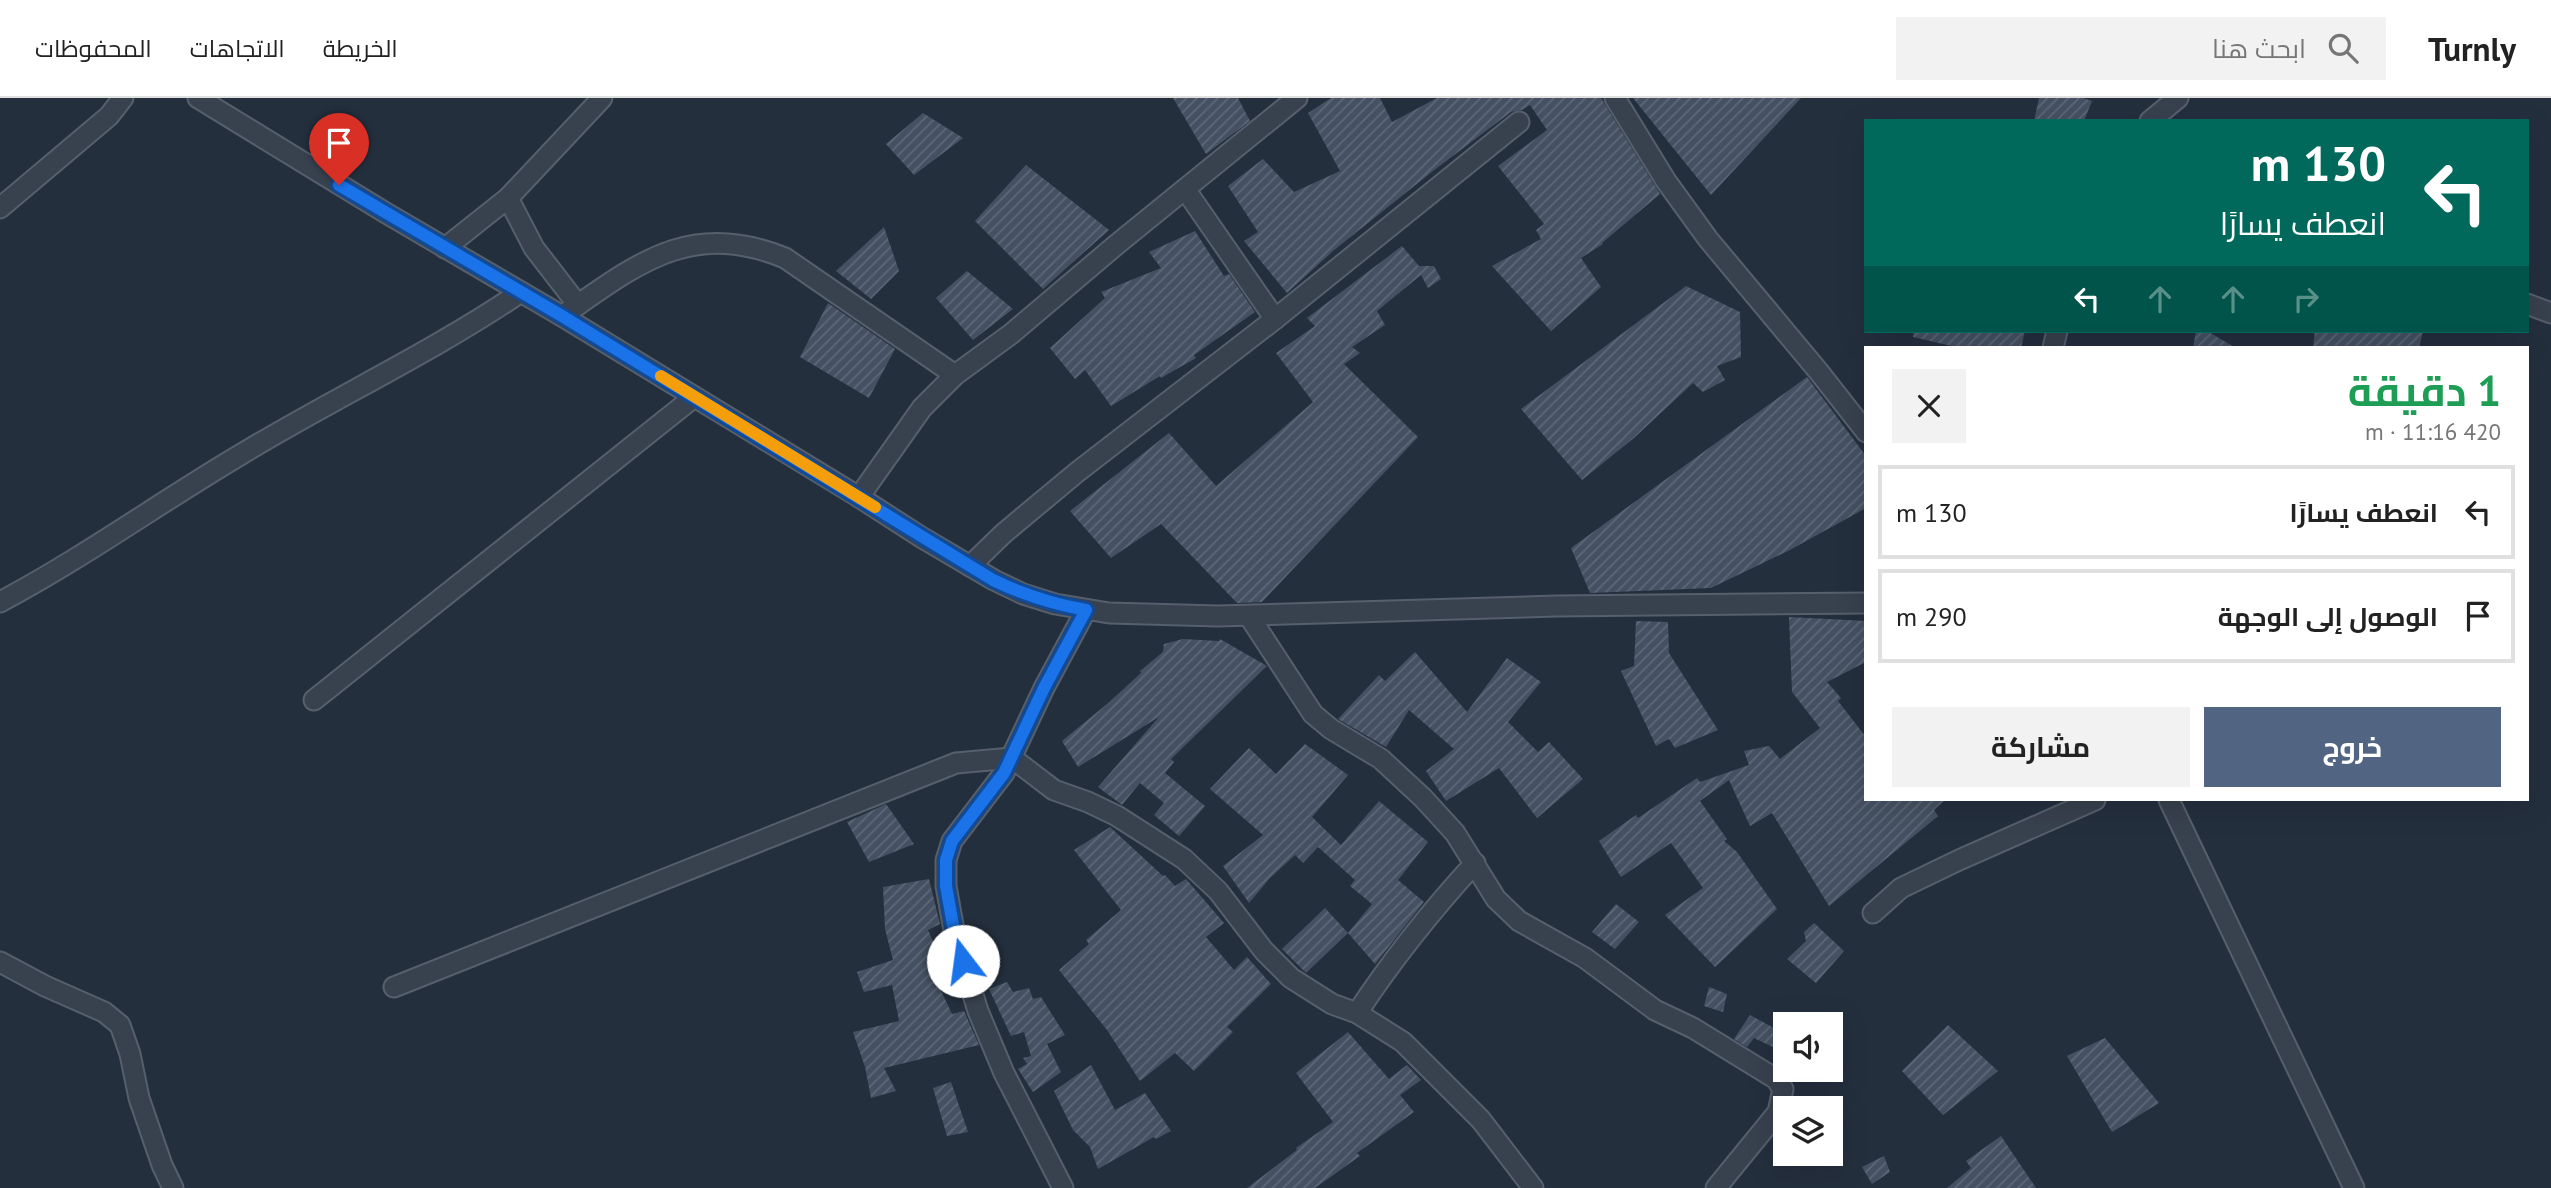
<!DOCTYPE html>
<html lang="ar">
<meta charset="utf-8">
<style>
:root{--surface:#fff;--page:#f2f2f2;--text:#222;--muted:#767676;--line:#e0e0e0;--accent:#516482}
body{margin:0;font-family:"PT Sans",Cairo,sans-serif;background:var(--page);color:var(--text);direction:rtl;height:100vh;display:flex;flex-direction:column;font-size:26px;white-space:nowrap}
*{box-sizing:border-box;margin:0}
p{font-size:23px;color:var(--muted)}
.icon{flex:none;width:38px;height:38px;fill:none;stroke:currentColor;stroke-width:2;stroke-linecap:round;stroke-linejoin:round}
.map{position:relative;flex:1;overflow:hidden;direction:ltr}
.side{position:absolute;left:1864px;top:248px;width:665px;height:455px;display:flex;flex-direction:column;background:var(--surface);border-radius:0px;box-shadow:0 7px 28px #0002;direction:rtl}
.side>*{flex:none}
.guide{position:absolute;left:1864px;top:21px;width:665px;height:214px;border-radius:0px;box-shadow:0 7px 28px #0002;direction:rtl;background:#00695c;color:#fff;overflow:hidden}
.buttons{position:absolute;left:1773px;top:914px;display:grid;gap:14px}
.buttons a{display:grid;place-items:center;width:70px;height:70px;border-radius:0px;background:var(--surface);box-shadow:0 7px 28px #0002;font-size:35px}
.pin{position:absolute;display:grid;place-items:center;width:60px;height:60px;color:#fff;margin:-72px -30px;border-radius:50% 50% 50% 0;rotate:-45deg;box-shadow:0 0 7px #0007}
.pin .icon{rotate:45deg}
.me{position:absolute;width:77px;margin:-38px;rotate:345deg;stroke-linejoin:round;filter:drop-shadow(0 0 5px #0008)}
.turn{display:flex;align-items:center;gap:24px;height:147px;padding:0 28px;font-size:32px}
.turn .icon{width:91px;height:91px;stroke-width:2.5}
.turn b{display:block;font-size:49px;line-height:60px}
.lanes{display:flex;align-items:center;height:66px;padding:0 28px;background:#0003;justify-content:center;gap:35px;direction:ltr}
.lanes .off{opacity:.35}
.round{display:grid;place-items:center;flex:none;width:74px;height:74px;border-radius:0px;background:var(--page)}
.head{display:flex;align-items:center;justify-content:space-between;height:119px;padding:0 28px}
h1{font-size:42px;font-weight:700;line-height:52px;color:#1e9e55}
.cta{display:flex;gap:14px;margin-top:auto;padding:14px 28px}
.cta a{flex:1;height:80px;border-radius:0px;background:var(--accent);color:#fff;font-size:28px;font-weight:700;line-height:80px;text-align:center}
.cta a+a{background:var(--page);color:var(--text)}
ul{padding:0;list-style:none}
li{display:flex;align-items:center;gap:21px;height:94px;margin:0 14px 10px;padding:0 14px;border:4px solid var(--line);border-radius:0px}
li div{flex:1}
li b{display:block;font-size:26px}
li em{font-style:normal}
header{display:flex;align-items:center;gap:42px;box-sizing:border-box;height:98px;padding:0 35px;background:var(--surface);border-bottom:2px solid var(--line)}
header strong{font-size:33px}
nav{display:flex;gap:38px;margin-inline-start:auto;font-size:24px}
.search{width:490px;height:63px;background:var(--page);display:flex;align-items:center;gap:18px;box-sizing:border-box;padding:0 24px;border-radius:0px;color:var(--muted);font-size:26px}
.map>svg:first-child{display:block}
.building{fill:url(#building-hatch)}
.lines{fill:none;stroke-linecap:round;stroke-linejoin:round}
.street-casing{stroke:#565f6c;stroke-width:23}
.street{stroke:#38414e;stroke-width:19}
.route-casing{stroke:#114b97;stroke-width:18}
.route{stroke:#1a73e8;stroke-width:12}
.slow{stroke:#f59e0b;stroke-width:12}
</style>
<header>
<strong>Turnly</strong>
<div class="search"><svg class="icon" aria-label="search" viewBox="0 0 24 24"><circle cx="10" cy="10" r="6"/><path d="M15 15l6 6"/></svg>ابحث هنا</div>
<nav><a>الخريطة</a><a>الاتجاهات</a><a>المحفوظات</a></nav>
</header>
<div class="map">
<svg width="2551" height="1090" viewBox="0 0 2551 1090">
<defs>
<pattern id="building-hatch" width="6" height="6" patternUnits="userSpaceOnUse" patternTransform="scale(1.75)"><rect width="6" height="6" fill="#455162"/><path d="M-1 1l2-2M0 6l6-6M5 7l2-2" fill="none" stroke="#5d6877"/></pattern>
</defs>
<rect width="100%" height="100%" fill="#242f3e"/>
<g class="building">
<polygon points="1173,0 1238,0 1250,23 1206,56"/>
<polygon points="1331,0 1380,0 1392,24 1437,0 1601,0 1660,96 1602,145 1603,146 1581,160 1601,189 1551,233 1492,168 1541,141 1536,132 1544,126 1498,68 1547,32 1530,7 1522,12 1511,14 1433,73 1333,153 1287,195 1244,143 1258,134 1228,88 1263,61 1294,94 1340,73 1308,15"/>
<polygon points="1633,0 1801,0 1711,97"/>
<polygon points="2039,0 2083,0 2092,3 2084,23 2034,23"/>
<polygon points="923,15 963,40 914,77 886,46"/>
<polygon points="1026,67 1109,132 1043,191 975,123"/>
<polygon points="884,129 899,173 871,201 836,173"/>
<polygon points="1195,133 1224,178 1229,176 1255,214 1194,257 1196,260 1161,280 1160,278 1111,308 1085,272 1075,281 1050,250 1105,200 1101,194 1161,170 1149,154"/>
<polygon points="1402,148 1419,168 1434,168 1441,181 1428,190 1421,177 1377,213 1385,227 1352,249 1360,255 1344,266 1418,339 1262,504 1237,505 1161,426 1111,460 1070,413 1169,335 1216,388 1313,304 1276,255 1315,228 1307,220"/>
<polygon points="967,173 1013,211 973,242 936,200"/>
<polygon points="1686,188 1740,214 1741,259 1717,268 1725,282 1703,294 1693,285 1634,340 1582,382 1521,311"/>
<polygon points="828,205 895,251 869,300 800,259"/>
<polygon points="1914,233 2025,233 2021,250 1960,250 1913,239"/>
<polygon points="2196,233 2207,233 2236,250 2193,250"/>
<polygon points="2315,233 2423,233 2419,250 2313,250"/>
<polygon points="1807,279 1866,358 1866,410 1788,453 1711,490 1590,495 1571,450"/>
<polygon points="1789,519 1866,523 1866,564 1827,584 1841,600 1838,603 1866,639 1866,702 1945,702 1934,712 1938,718 1829,808 1772,715 1750,728 1729,682 1700,703 1727,741 1724,743 1737,754 1777,811 1715,869 1665,817 1703,790 1671,745 1621,779 1599,743 1636,717 1638,720 1697,680 1700,684 1749,667 1744,653 1769,648 1780,661 1820,630 1792,594"/>
<polygon points="1636,523 1668,524 1669,555 1718,632 1675,650 1669,641 1656,648 1621,573 1634,568"/>
<polygon points="1183,541 1219,543 1220,541 1267,568 1171,661 1174,664 1165,675 1205,708 1179,738 1154,717 1164,705 1140,685 1122,707 1098,689 1159,619 1078,669 1062,643 1107,606 1141,575 1140,573 1163,554 1164,546"/>
<polygon points="1415,554 1467,614 1507,560 1541,584 1508,624 1538,654 1549,644 1583,681 1537,720 1499,670 1446,703 1426,673 1454,651 1409,612 1386,649 1338,621 1379,577 1385,583"/>
<polygon points="1305,646 1348,677 1312,719 1341,747 1379,703 1428,744 1398,782 1424,804 1375,866 1348,835 1372,806 1350,788 1355,782 1318,749 1303,765 1295,757 1270,780 1249,805 1223,768 1263,737 1210,691 1249,650 1276,676"/>
<polygon points="886,706 914,746 869,764 847,724"/>
<polygon points="1110,729 1163,778 1165,777 1175,788 1186,781 1224,825 1206,839 1234,872 1247,859 1271,886 1227,929 1233,934 1194,973 1175,955 1140,983 1107,932 1059,872 1089,846 1086,842 1121,812 1074,752"/>
<polygon points="929,781 940,826 928,832 949,879 936,882 952,916 964,913 979,947 884,970 896,993 871,1000 865,969 853,934 899,923 892,887 864,894 857,874 893,862 885,831 883,789"/>
<polygon points="1616,806 1639,824 1615,851 1592,834"/>
<polygon points="1325,810 1348,835 1306,875 1282,851"/>
<polygon points="1814,825 1844,853 1816,885 1787,861 1806,843 1804,834"/>
<polygon points="1007,884 1013,894 1029,890 1033,901 1041,899 1065,937 1047,946 1061,974 1033,994 1018,971 1027,966 1023,960 1031,958 1024,934 1011,938 989,891"/>
<polygon points="1709,889 1727,896 1723,914 1704,908"/>
<polygon points="1750,917 1785,936 1785,955 1754,940 1747,949 1734,941"/>
<polygon points="1948,927 1998,973 1943,1017 1902,973"/>
<polygon points="1348,934 1389,981 1407,967 1421,982 1400,997 1414,1014 1357,1055 1360,1058 1315,1090 1247,1090 1297,1052 1296,1050 1333,1024 1296,975"/>
<polygon points="2105,940 2159,1005 2112,1034 2067,958"/>
<polygon points="1091,967 1115,1012 1145,995 1171,1033 1156,1041 1154,1039 1098,1071 1090,1049 1073,1032 1054,993"/>
<polygon points="951,984 968,1034 947,1038 933,990"/>
<polygon points="2001,1038 2036,1090 1947,1090 1971,1070 1966,1063"/>
<polygon points="1884,1058 1890,1074 1872,1086 1862,1069"/>
</g>
<g class="lines">
<g class="street-casing">
<g id="street">
<polyline points="198,0 386,115 562,218 859,399 921,439 994,482 1023,496 1055,506 1109,515 1218,518 1556,508 1866,505"/>
<polyline points="1615,0 1666,83 1708,141 1819,274 1866,334"/>
<polyline points="2150,23 2178,0"/>
<polyline points="1185,91 1275,221"/>
<polyline points="508,100 534,150 578,207"/>
<polyline points="0,110 109,18 123,0"/>
<polyline points="445,150 508,100 602,0"/>
<polyline points="2527,206 2551,215"/>
<path d="M562 218C637 166 690 121 785 160L955 277"/>
<polyline points="2053,250 2057,233"/>
<polyline points="859,399 922,310 955,277 1011,236 1116,147 1297,0"/>
<polyline points="970,468 1004,435 1076,375 1275,221 1519,24"/>
<path d="M0 504C83 460 159 405 240 357 332 301 431 255 521 194"/>
<polyline points="1249,518 1313,616 1331,631 1381,661 1423,700 1455,735 1496,801 1519,823 1585,860 1655,912 1693,930 1776,981 1783,991 1778,1014 1716,1090"/>
<polyline points="314,602 694,299"/>
<polyline points="2169,702 2354,1090"/>
<polyline points="1873,815 1901,790 1959,762 2095,702"/>
<polyline points="0,864 45,888 104,914 120,927 130,956 139,1000 162,1067 173,1090"/>
<polyline points="394,889 956,665 1012,660 1054,692 1088,704 1117,718 1184,761 1218,793 1264,853 1291,880 1332,906 1357,915 1403,944 1481,1022 1533,1090"/>
<path d="M1357 915C1392 862 1431 813 1475 765"/>
<polyline points="1063,1090 1004,975 978,913 955,838 946,788 946,762 952,743 1004,675 1044,590 1086,512"/>
</g>
</g>
<use href="#street" class="street"/>
</g>
<g class="lines">
<g class="route-casing">
<path id="route" d="M339 87 562 218 993 482C1024 497 1052 506 1086 512L1044 590 1004 675 952 743 946 762V788L955 838 963 863"/>
</g>
<use href="#route" class="route"/>
<polyline class="slow" points="661,278 875,409"/>
</g>
</svg>
<div class="buttons">
<a><svg class="icon" aria-label="sound" viewBox="0 0 24 24"><path d="M4 9h4l5-4v14l-5-4H4zM17 9q2 3 0 6"/></svg></a>
<a><svg class="icon" aria-label="layers" viewBox="0 0 24 24"><path d="M12 4l9 5-9 5-9-5zM3 14l9 5 9-5"/></svg></a>
</div>
<div class="pin" style="left:339px;top:87px;background:#d93025"><svg class="icon" aria-label="arrive" viewBox="0 0 24 24"><path d="M6 21V4h12l-3 4 3 4H6"/></svg></div>
<svg class="me" style="left:963px;top:863px" viewBox="-20 -20 40 40"><circle r="19" fill="#fff"/><path d="M0-13L10 11 0 6-10 11z" fill="#1a73e8"/></svg>
<div class="guide">
<div class="turn"><svg class="icon" aria-label="left" viewBox="0 0 24 24"><path d="M17 20v-9H6M10 6l-5 5 5 5"/></svg><div><b>130 m</b>انعطف يسارًا</div></div>
<div class="lanes"><svg class="icon" aria-label="left" viewBox="0 0 24 24"><path d="M17 20v-9H6M10 6l-5 5 5 5"/></svg><svg class="icon off" aria-label="ahead" viewBox="0 0 24 24"><path d="M12 20V5M6 11l6-6 6 6"/></svg><svg class="icon off" aria-label="ahead" viewBox="0 0 24 24"><path d="M12 20V5M6 11l6-6 6 6"/></svg><svg class="icon off" aria-label="right" viewBox="0 0 24 24"><path d="M7 20v-9h11M14 6l5 5-5 5"/></svg></div>
</div>
<section class="side">
<div class="head"><div><h1>1 دقيقة</h1><p>420 m · 11:16</p></div><a class="round"><svg class="icon" aria-label="close" viewBox="0 0 24 24"><path d="M6 6l12 12M18 6L6 18"/></svg></a></div>
<ul>
<li><svg class="icon" aria-label="left" viewBox="0 0 24 24"><path d="M17 20v-9H6M10 6l-5 5 5 5"/></svg><div><b>انعطف يسارًا</b></div><em>130 m</em></li>
<li><svg class="icon" aria-label="arrive" viewBox="0 0 24 24"><path d="M6 21V4h12l-3 4 3 4H6"/></svg><div><b>الوصول إلى الوجهة</b></div><em>290 m</em></li>
</ul>
<div class="cta"><a>خروج</a><a>مشاركة</a></div>
</section>
</div>
